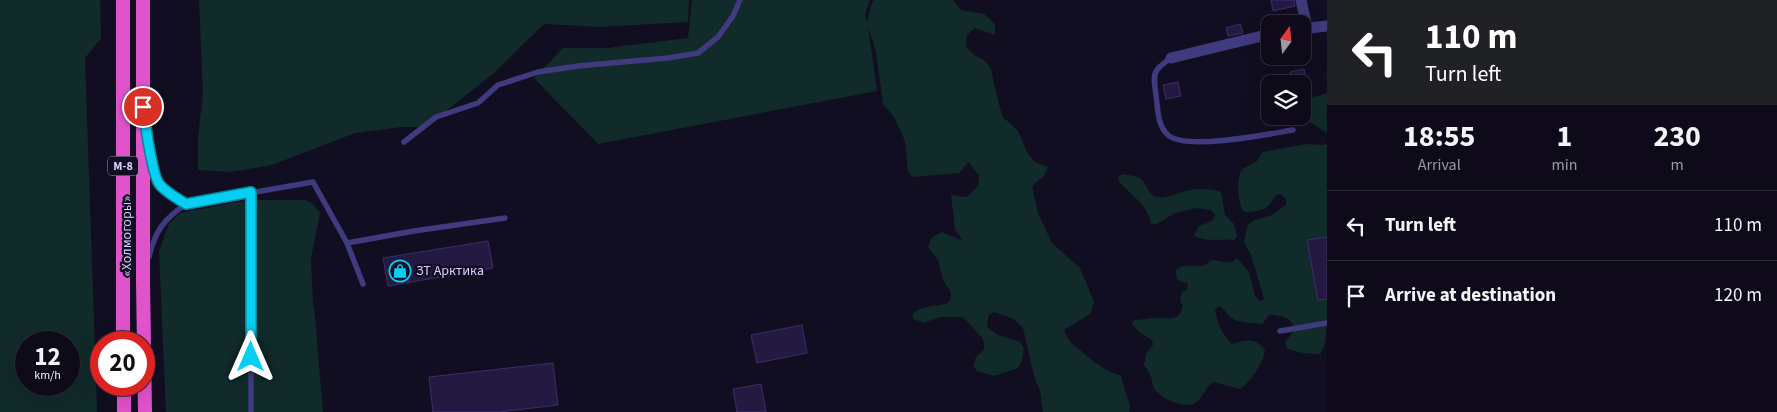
<!DOCTYPE html>
<meta charset="utf-8">
<style>
:root{--surface:#0e0a19;--page:#1c1826;--text:#f1f3f6;--muted:#9b9aa2;--line:#2e2b38}
body{margin:0;font-family:"Source Sans 3",sans-serif;background:var(--page);color:var(--text);height:100vh;display:flex;flex-direction:column;font-size:19px;white-space:nowrap}
*{box-sizing:border-box;margin:0}
p{font-size:16px;color:var(--muted)}
.icon{flex:none;width:28px;height:28px;fill:none;stroke:currentColor;stroke-width:2;stroke-linecap:round;stroke-linejoin:round}
.map{position:relative;flex:1;overflow:hidden}
.drawer{display:flex;flex-direction:column;background:var(--surface);width:450px}
.drawer>*{flex:none}
.hud{background:#202124;color:#fff;overflow:hidden}
.needle{width:32px;rotate:15deg}
.buttons{position:absolute;left:1261px;top:15px;display:grid;gap:10px}
.buttons a{display:grid;place-items:center;width:50px;height:50px;border-radius:10px;background:var(--surface);box-shadow:0 5px 20px #0002,0 0 0 1px var(--line);font-size:25px}
.speed{position:absolute;left:15px;top:331px;display:flex;gap:10px;font-size:25px;font-weight:700;text-align:center}
.speed>*{display:grid;place-content:center;width:65px;height:65px;border-radius:50%;background:var(--surface);box-shadow:0 5px 20px #0002,0 0 0 1px var(--line);line-height:1}
.speed small{font-size:12px;font-weight:400}
.speed .limit{border:8px solid #d22;background:#fff;color:#111}
.pin{position:absolute;display:grid;place-items:center;width:42px;height:42px;color:#fff;margin:-21px;border:2px solid #fff;border-radius:50%;box-shadow:0 1px 5px #0007}
.me{position:absolute;width:55px;margin:-28px;rotate:0deg;stroke-linejoin:round;filter:drop-shadow(0 0 4px #0008)}
.turn{display:flex;align-items:center;gap:18px;height:105px;padding:0 15px;font-size:22px}
.turn .icon{width:65px;height:65px;stroke-width:2.5}
.turn b{display:block;font-size:35px;line-height:42px}
.eta{display:flex;justify-content:space-evenly;align-items:center;height:85px;text-align:center}
.eta b{font-size:30px;font-weight:700;line-height:35px}
ul{padding:0;list-style:none}
li{display:flex;align-items:center;gap:15px;height:70px;padding:0 15px;border-top:1px solid var(--line)}
li div{flex:1}
li b{display:block;font-size:19px}
li em{font-style:normal}
main{display:flex;flex:1;min-height:0}
.map>svg:first-child{display:block}
.green{fill:#112a2a;fill-rule:evenodd}
.building{fill:#241a41;stroke:#3c2d6c}
.lines{fill:none;stroke-linecap:round;stroke-linejoin:round}
.service{stroke:#403a7e;stroke-width:5.5}
.minor{stroke:#403a7e;stroke-width:11}
.trunk{stroke:#e053ca;stroke-width:14}
.route-casing{stroke:#04879d;stroke-width:12}
.route{stroke:#06cff2;stroke-width:9}
.labels{text-anchor:middle;dominant-baseline:central;stroke-width:4.5;stroke-linejoin:round;paint-order:stroke}
.shield{fill:#120e21;stroke:#9b95bc;stroke-width:1}
.shield-label{font-size:12px;font-weight:bold;fill:#d6cffe}
.street-label{font-size:14px;fill:#d6cffe;stroke:#120e21}
.poi-label{font-size:14px;fill:#d6cffe;stroke:#120e21;text-anchor:start}
</style>
<main>
<div class="map">
<svg width="1327" height="412" viewBox="0 0 1327 412">
<rect width="100%" height="100%" fill="#120e21"/>
<g class="green">
<path d="M0 0H100L101 38 85 58 97 412H0ZM69 342V385H26V342Z"/>
<polygon points="199,0 689,0 688,22 599,27 544,24 495,72 426,127 402,127 355,133 272,165 230,172 198,170 198,138 203,94"/>
<path d="M692 0H870L865 14 867 22 871 5 874 0H953L961 10 984 14 995 24V35L975 28 967 35 966 47 974 55 984 60 991 69 998 101 1003 117 1018 131 1028 154 1035 162 1048 167 1044 176 1032 186 1038 213 1052 243 1080 268 1094 302 1090 314 1064 330 1069 341C1085 354 1101 370 1121 376L1130 406 1129 412H1043L1040 390 1035 380 1023 328 1014 319 994 312 989 315 987 322 988 328 998 335 1020 342 1024 348 1022 360 1020 365 1016 369 994 376 977 371 973 366 976 357 984 349V344L983 339 963 317H941L923 323 914 319 912 315C921 305 936 307 948 303L951 298V293L943 280 938 260 928 247 932 237 942 232 963 241 955 229 951 195 967 197 978 186 979 176 969 162 959 173 912 177 908 171 905 141 894 117 883 104 876 51 868 27 877 91 598 144 534 78 563 48H607L688 38Z"/>
<path d="M1327 93V134C1320 126 1309 124 1302 116L1303 102 1305 100Z"/>
<path d="M1305 144 1323 145 1327 144V324C1325 336 1327 345 1320 354 1308 354 1297 353 1287 348L1285 342C1289 337 1294 333 1293 327 1293 318 1276 314 1269 315L1262 324C1253 323 1239 323 1232 318 1228 315 1225 310 1220 306L1215 309C1217 323 1222 334 1232 344 1246 340 1255 337 1265 350 1264 362 1250 383 1240 389L1214 382C1204 388 1203 398 1195 403 1184 409 1162 399 1155 390 1152 386 1153 380 1150 375 1149 371 1146 368 1144 365L1146 354 1153 345 1152 340 1139 332 1132 324 1134 320C1142 320 1148 318 1155 318 1165 317 1171 321 1179 315L1183 306C1178 299 1180 293 1187 289L1188 284 1178 280 1176 275V270C1187 260 1201 273 1211 260 1221 260 1230 267 1237 258L1249 272 1255 296 1260 301 1264 299 1251 255 1244 242 1247 227 1250 223 1255 220 1272 215 1286 205V200L1283 196 1278 194C1273 197 1273 200 1270 204 1264 211 1254 212 1245 212 1237 206 1236 178 1242 169L1257 161 1263 152Z"/>
<path d="M1123 174C1129 175 1141 176 1144 182 1147 187 1149 194 1156 197 1163 199 1172 195 1179 193 1192 189 1209 187 1221 192L1225 215 1234 224 1237 236 1234 240C1220 239 1207 242 1194 236L1198 227 1213 220 1215 215 1211 210 1196 208 1175 213 1155 225 1151 223 1148 214 1142 204 1119 182 1118 177Z"/>
<polygon points="249,200 305,200 313,204 320,213 311,258 313,304 315,317 323,412 166,412 159,251 169,224 180,213"/>
</g>
<g class="building">
<polygon points="1271,0 1294,0 1295,6 1273,11"/>
<polygon points="1240,24 1243,33 1228,36 1226,28"/>
<polygon points="1304,69 1307,84 1292,84 1290,72"/>
<polygon points="1178,82 1181,96 1166,99 1163,85"/>
<polygon points="1327,237 1327,299 1318,300 1307,240"/>
<polygon points="488,241 493,268 388,286 383,258"/>
<polygon points="802,325 807,353 757,363 751,335"/>
<polygon points="553,363 558,405 499,412 433,412 429,377"/>
<polygon points="761,384 766,412 737,412 733,389"/>
</g>
<g class="lines">
<g class="service">
<path d="M1171 58C1152 71 1153 73 1156 95 1158 109 1157 125 1168 135 1186 151 1269 134 1293 130"/>
<polyline points="404,142 436,117 478,103 498,85 538,72 578,66 668,58 698,53 718,37 733,16 740,0"/>
<polyline points="149,143 158,183 186,204"/>
<polyline points="251,192 251,412"/>
<polyline points="347,243 363,284"/>
<path d="M149 257C155 231 164 219 186 204L313 182 347 243 414 231 505 218"/>
<polyline points="1280,331 1327,323"/>
</g>
<g class="minor">
<polyline points="1301,0 1307,28"/>
<polyline points="1302,29 1327,26"/>
<polyline points="1171,58 1270,34"/>
</g>
<g class="trunk">
<polyline points="123,0 123,342"/>
<polyline points="143,0 143,281 145,412"/>
<polyline points="124,385 124,412"/>
</g>
</g>
<g class="lines">
<g class="route-casing">
<path id="route" d="M143 107C145 121 152 177 160 185 167 193 177 198 186 204L251 192V357"/>
</g>
<use href="#route" class="route"/>
</g>
<defs>
<g id="shop-ring" transform="scale(1.125)"><circle r="9.5" fill="#120e21" stroke="#06cff2" stroke-width="1.5"/><path d="M-5-2.5h2.3a2.7 3.5 0 0 1 5.4 0H5L5.5 6h-11ZM-1.5-2.5h3a1.5 2.3 0 0 0-3 0Z" fill="#06cff2"/></g>
</defs>
<g fill-rule="evenodd">
<use href="#shop-ring" x="400" y="271"/>
</g>
<g class="labels">
<rect class="shield" x="108" y="156.5" width="30" height="19" rx="4"/>
<g class="shield-label">
<text x="123" y="166">М-8</text>
</g>
<g class="street-label">
<text transform="translate(127 236) rotate(-90)">«Холмогоры»</text>
</g>
<g class="poi-label">
<text x="416" y="271">ЗТ Арктика</text>
</g>
</g>
</svg>
<div class="buttons">
<a><svg class="needle" viewBox="-14 -14 28 28"><path d="M0-13l5 13h-10z" fill="#e53935"/><path d="M0 13l5-13h-10z" fill="#9b9aa2"/></svg></a>
<a><svg class="icon" aria-label="layers" viewBox="0 0 24 24"><path d="M12 4l9 5-9 5-9-5zM3 14l9 5 9-5"/></svg></a>
</div>
<div class="speed"><div>12<small>km/h</small></div><div class="limit">20</div></div>
<div class="pin" style="left:143px;top:107px;background:#d93025"><svg class="icon" aria-label="arrive" viewBox="0 0 24 24"><path d="M6 21V4h12l-3 4 3 4H6"/></svg></div>
<svg class="me" style="left:251px;top:357px" viewBox="-20 -20 40 40"><path d="M0-17L14 15 0 8-14 15z" fill="#06cff2" stroke="#fff" stroke-width="4"/></svg>
</div>
<section class="drawer">
<div class="hud">
<div class="turn"><svg class="icon" aria-label="left" viewBox="0 0 24 24"><path d="M17 20v-9H6M10 6l-5 5 5 5"/></svg><div><b>110 m</b>Turn left</div></div>
</div>
<div class="eta">
<div><b>18:55</b><p>Arrival</p></div>
<div><b>1</b><p>min</p></div>
<div><b>230</b><p>m</p></div>
</div>
<ul>
<li><svg class="icon" aria-label="left" viewBox="0 0 24 24"><path d="M17 20v-9H6M10 6l-5 5 5 5"/></svg><div><b>Turn left</b></div><em>110 m</em></li>
<li><svg class="icon" aria-label="arrive" viewBox="0 0 24 24"><path d="M6 21V4h12l-3 4 3 4H6"/></svg><div><b>Arrive at destination</b></div><em>120 m</em></li>
</ul>
</section>
</main>
